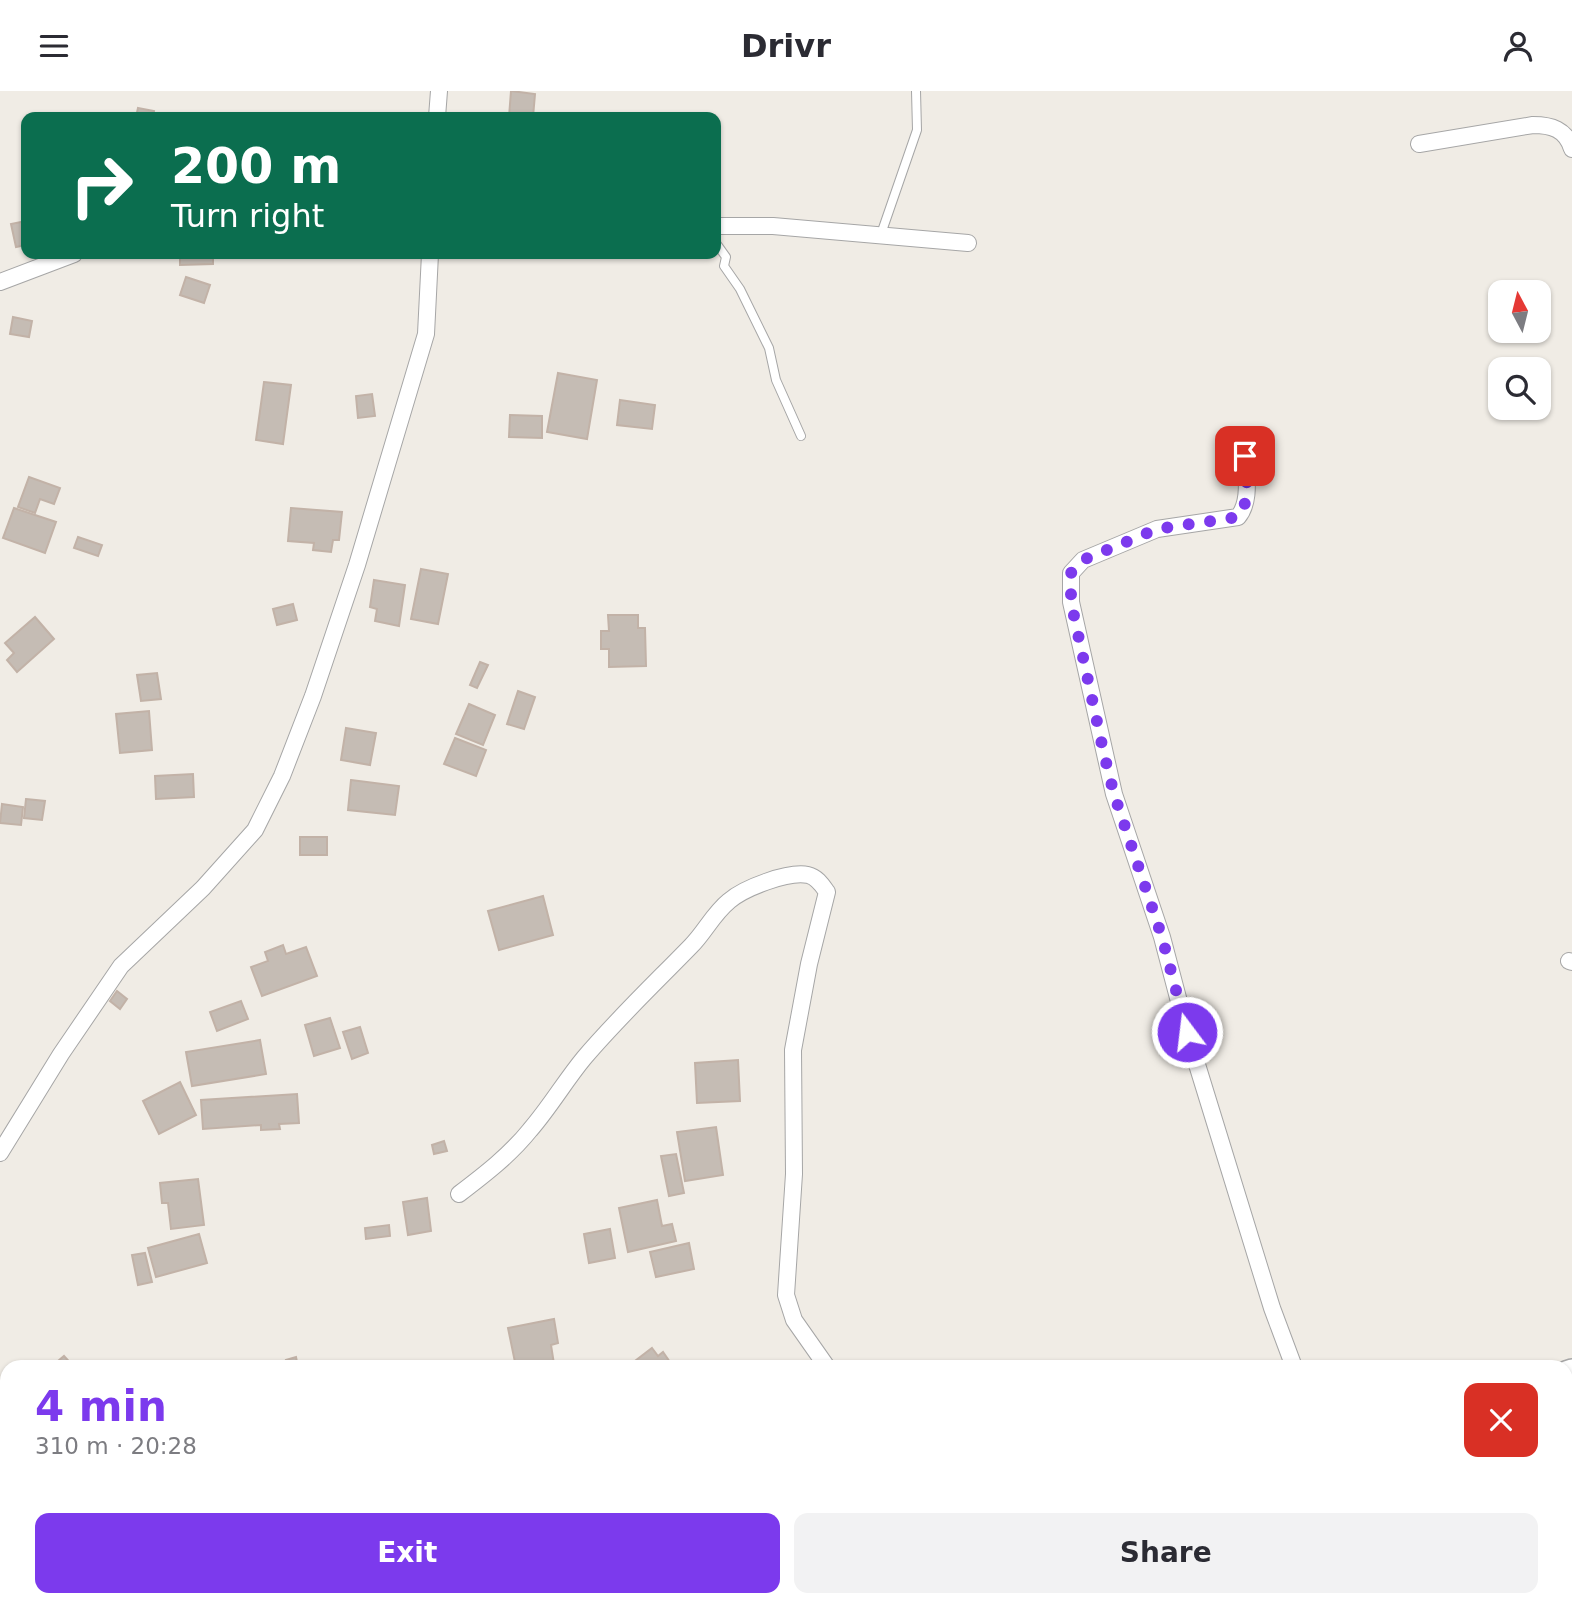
<!DOCTYPE html>
<meta charset="utf-8">
<style>
:root{--surface:#fff;--page:#f2f2f3;--text:#2b2b33;--muted:#7c7c81;--accent:#7c3aed}
body{margin:0;font-family:"DejaVu Sans",sans-serif;background:var(--page);color:var(--text);height:100vh;display:flex;flex-direction:column;font-size:26px;white-space:nowrap}
*{box-sizing:border-box;margin:0}
p{font-size:23px;color:var(--muted)}
.icon{flex:none;width:38px;height:38px;fill:none;stroke:currentColor;stroke-width:2;stroke-linecap:round;stroke-linejoin:round}
.map{position:relative;flex:1;overflow:hidden}
.side{position:absolute;left:0px;top:1269px;width:1573px;height:247px;display:flex;flex-direction:column;background:var(--surface);border-radius:21px 21px 0 0;box-shadow:0 2px 5px #0004}
.side>*{flex:none}
.hud{position:absolute;left:21px;top:21px;width:700px;height:147px;border-radius:14px;box-shadow:0 2px 5px #0004;background:#0b6e4f;color:#fff;overflow:hidden}
.needle{width:46px;rotate:353deg}
.controls{position:absolute;left:1488px;top:189px;display:grid;gap:14px}
.controls a{display:grid;place-items:center;width:63px;height:63px;border-radius:14px;background:var(--surface);box-shadow:0 2px 5px #0004;font-size:35px}
.pin{position:absolute;display:grid;place-items:center;width:60px;height:60px;color:#fff;margin:-30px;border-radius:14px;box-shadow:0 4px 10px #0006}
.me{position:absolute;width:77px;margin:-38px;rotate:345deg;stroke-linejoin:round;filter:drop-shadow(0 0 5px #0008)}
.turn{display:flex;align-items:center;gap:24px;height:147px;padding:0 35px;font-size:32px}
.turn .icon{width:91px;height:91px;stroke-width:2.5}
.turn b{display:block;font-size:49px;line-height:60px}
.round{display:grid;place-items:center;flex:none;width:74px;height:74px;border-radius:14px;background:var(--page)}
.headline{display:flex;align-items:center;justify-content:space-between;height:119px;padding:0 35px}
h1{font-size:42px;font-weight:600;line-height:52px;color:var(--accent)}
.primary-button{display:flex;gap:14px;margin-top:auto;padding:14px 35px}
.primary-button a{flex:1;height:80px;border-radius:14px;background:var(--accent);color:#fff;font-size:28px;font-weight:600;line-height:80px;text-align:center}
.primary-button a+a{background:var(--page);color:var(--text)}
header{display:flex;justify-content:space-between;align-items:center;height:91px;padding:0 35px;background:var(--surface);font-size:32px;font-weight:600}
.map>svg:first-child{display:block}
.building{fill:#c5bcb4;stroke:#c2b2a7;stroke-width:2}
.lines{fill:none;stroke-linecap:round;stroke-linejoin:round}
.service-casing{stroke:#a6a6a6;stroke-width:10}
.minor-casing{stroke:#a6a6a6;stroke-width:18}
.tertiary-casing{stroke:#a6a6a6;stroke-width:24}
.service{stroke:#fff;stroke-width:8}
.minor{stroke:#fff;stroke-width:16}
.tertiary{stroke:#fff;stroke-width:21}
.route{stroke:#7c3aed;stroke-width:12;stroke-dasharray:0 21.6}
</style>
<header><svg class="icon" aria-label="menu" viewBox="0 0 24 24"><path d="M4 6h16M4 12h16M4 18h16"/></svg>Drivr<svg class="icon" aria-label="person" viewBox="0 0 24 24"><circle cx="12" cy="8" r="4"/><path d="M4 21q1-7 8-7t8 7"/></svg></header>
<div class="map">
<svg width="1572" height="1515" viewBox="0 0 1572 1515">
<rect width="100%" height="100%" fill="#f0ece5"/>
<g class="building">
<polygon points="511,0 535,3 533,26 509,26"/>
<polygon points="138,17 154,20 153,26 136,26"/>
<polygon points="26,130 26,154 16,156 11,133"/>
<polygon points="180,163 213,163 213,173 180,174"/>
<polygon points="186,186 210,194 204,212 180,204"/>
<polygon points="13,226 32,230 29,246 10,243"/>
<polygon points="558,282 597,289 587,348 547,341"/>
<polygon points="264,291 291,294 283,353 256,349"/>
<polygon points="372,303 375,325 358,327 356,305"/>
<polygon points="620,309 655,314 652,338 617,334"/>
<polygon points="510,324 542,325 542,347 509,346"/>
<polygon points="29,386 60,397 54,413 40,408 35,422 18,416"/>
<polygon points="14,417 56,431 45,462 3,447"/>
<polygon points="291,417 342,421 339,449 333,449 331,461 313,459 314,452 288,450"/>
<polygon points="78,446 102,454 98,465 74,457"/>
<polygon points="421,478 448,483 438,533 411,528"/>
<polygon points="374,489 405,494 399,535 375,530 377,518 370,516"/>
<polygon points="293,513 297,529 277,534 273,518"/>
<polygon points="608,524 638,524 638,537 645,537 646,575 609,576 609,558 601,558 601,540 609,540"/>
<polygon points="35,526 54,548 17,581 7,569 14,562 5,552"/>
<polygon points="480,571 488,574 477,597 470,594"/>
<polygon points="157,582 161,608 141,610 137,584"/>
<polygon points="518,600 535,606 524,638 507,633"/>
<polygon points="469,613 495,624 483,654 456,643"/>
<polygon points="149,620 152,659 120,662 116,623"/>
<polygon points="346,637 376,642 370,674 341,669"/>
<polygon points="455,647 486,659 476,685 444,673"/>
<polygon points="193,683 194,706 156,708 155,685"/>
<polygon points="351,689 399,695 395,724 348,719"/>
<polygon points="26,708 45,710 42,729 24,727"/>
<polygon points="2,713 23,716 21,734 0,732"/>
<rect x="300" y="746" width="27" height="18"/>
<polygon points="543,805 553,844 499,859 488,820"/>
<polygon points="283,854 286,863 306,856 317,885 262,905 251,876 268,870 265,861"/>
<polygon points="117,900 127,908 120,918 110,910"/>
<polygon points="241,910 248,928 217,940 210,921"/>
<polygon points="330,927 340,957 314,965 305,934"/>
<polygon points="360,936 368,962 352,968 343,941"/>
<polygon points="260,949 266,983 192,995 186,961"/>
<polygon points="738,969 740,1010 697,1012 695,972"/>
<polygon points="180,991 196,1024 159,1043 143,1010"/>
<polygon points="297,1003 299,1032 279,1033 280,1038 261,1039 261,1034 203,1038 201,1009"/>
<polygon points="716,1036 723,1084 685,1090 677,1041"/>
<polygon points="444,1050 447,1060 434,1063 432,1054"/>
<polygon points="676,1063 684,1102 669,1105 661,1065"/>
<polygon points="198,1088 204,1134 171,1138 168,1112 162,1112 160,1092"/>
<polygon points="427,1107 431,1140 408,1144 403,1111"/>
<polygon points="657,1109 662,1135 672,1133 676,1150 628,1161 619,1117"/>
<polygon points="389,1134 390,1145 366,1148 365,1137"/>
<polygon points="610,1138 615,1167 589,1172 584,1143"/>
<polygon points="199,1143 207,1172 156,1186 148,1157"/>
<polygon points="689,1152 694,1178 656,1186 650,1161"/>
<polygon points="145,1162 152,1191 138,1194 132,1164"/>
<polygon points="554,1228 558,1252 551,1254 554,1273 516,1276 508,1237"/>
<polygon points="652,1257 658,1265 663,1261 672,1274 627,1276"/>
<polygon points="64,1265 74,1276 51,1276"/>
<polygon points="296,1266 298,1276 288,1276 286,1269"/>
<polygon points="0,1339 7,1340 6,1378 0,1377"/>
<polygon points="367,1508 384,1508 378,1515 372,1515"/>
</g>
<g class="lines">
<g class="service-casing">
<g id="service">
<polyline points="881,143 917,39 916,0"/>
<polyline points="716,152 726,166 724,175 740,198 769,257 776,289 801,345"/>
</g>
</g>
<g class="minor-casing">
<g id="minor">
<polyline points="437,26 439,0"/>
<path d="M1419 53 1533 34C1551 34 1566 38 1572 58"/>
<polyline points="716,135 773,135 968,152"/>
<polyline points="0,191 74,163"/>
<path d="M1246 365C1246 384 1251 411 1238 426L1157 438 1083 469 1071 482V511L1114 703 1162 846 1187 941 1272 1217 1294 1276"/>
<polyline points="1569,870 1572,871"/>
<polyline points="0,1062 61,963 121,875 203,797 255,739 282,685 313,605 357,474 426,243 430,163"/>
<path d="M459 1103C484 1084 510 1064 530 1039 550 1016 565 990 584 967 618 927 655 892 691 855 705 841 713 823 729 810 744 797 788 780 808 784 817 786 822 794 827 801L809 873 793 959 794 1083 786 1204 794 1229 827 1276"/>
<polyline points="1566,1369 1572,1376"/>
<polyline points="1031,1508 1032,1515"/>
<polyline points="1353,1508 1358,1515"/>
</g>
</g>
<g class="tertiary-casing">
<g id="tertiary">
<polyline points="1566,1281 1572,1279"/>
<polyline points="0,1514 6,1515"/>
<polyline points="840,1515 853,1508"/>
</g>
</g>
<use href="#service" class="service"/>
<use href="#minor" class="minor"/>
<use href="#tertiary" class="tertiary"/>
</g>
<g class="lines">
<path class="route" d="M1187 941 1162 846 1114 703 1104 663 1071 511V482L1083 469 1157 438 1238 426C1251 411 1246 384 1245 365"/>
</g>
</svg>
<div class="controls">
<a><svg class="needle" viewBox="-14 -14 28 28"><path d="M0-13l5 13h-10z" fill="#e53935"/><path d="M0 13l5-13h-10z" fill="#7c7c81"/></svg></a>
<a><svg class="icon" aria-label="search" viewBox="0 0 24 24"><circle cx="10" cy="10" r="6"/><path d="M15 15l6 6"/></svg></a>
</div>
<div class="pin" style="left:1245px;top:365px;background:#d93025"><svg class="icon" aria-label="arrive" viewBox="0 0 24 24"><path d="M6 21V4h12l-3 4 3 4H6"/></svg></div>
<svg class="me" style="left:1187px;top:941px" viewBox="-20 -20 40 40"><circle r="17" fill="#7c3aed" stroke="#fff" stroke-width="3"/><path d="M0-11L8 9 0 5-8 9z" fill="#fff"/></svg>
<div class="hud">
<div class="turn"><svg class="icon" aria-label="right" viewBox="0 0 24 24"><path d="M7 20v-9h11M14 6l5 5-5 5"/></svg><div><b>200 m</b>Turn right</div></div>
</div>
<section class="side">
<div class="headline"><div><h1>4 min</h1><p>310 m · 20:28</p></div><a class="round" style="background:#d93025;color:#fff"><svg class="icon" aria-label="close" viewBox="0 0 24 24"><path d="M6 6l12 12M18 6L6 18"/></svg></a></div>
<div class="primary-button"><a>Exit</a><a>Share</a></div>
</section>
</div>
